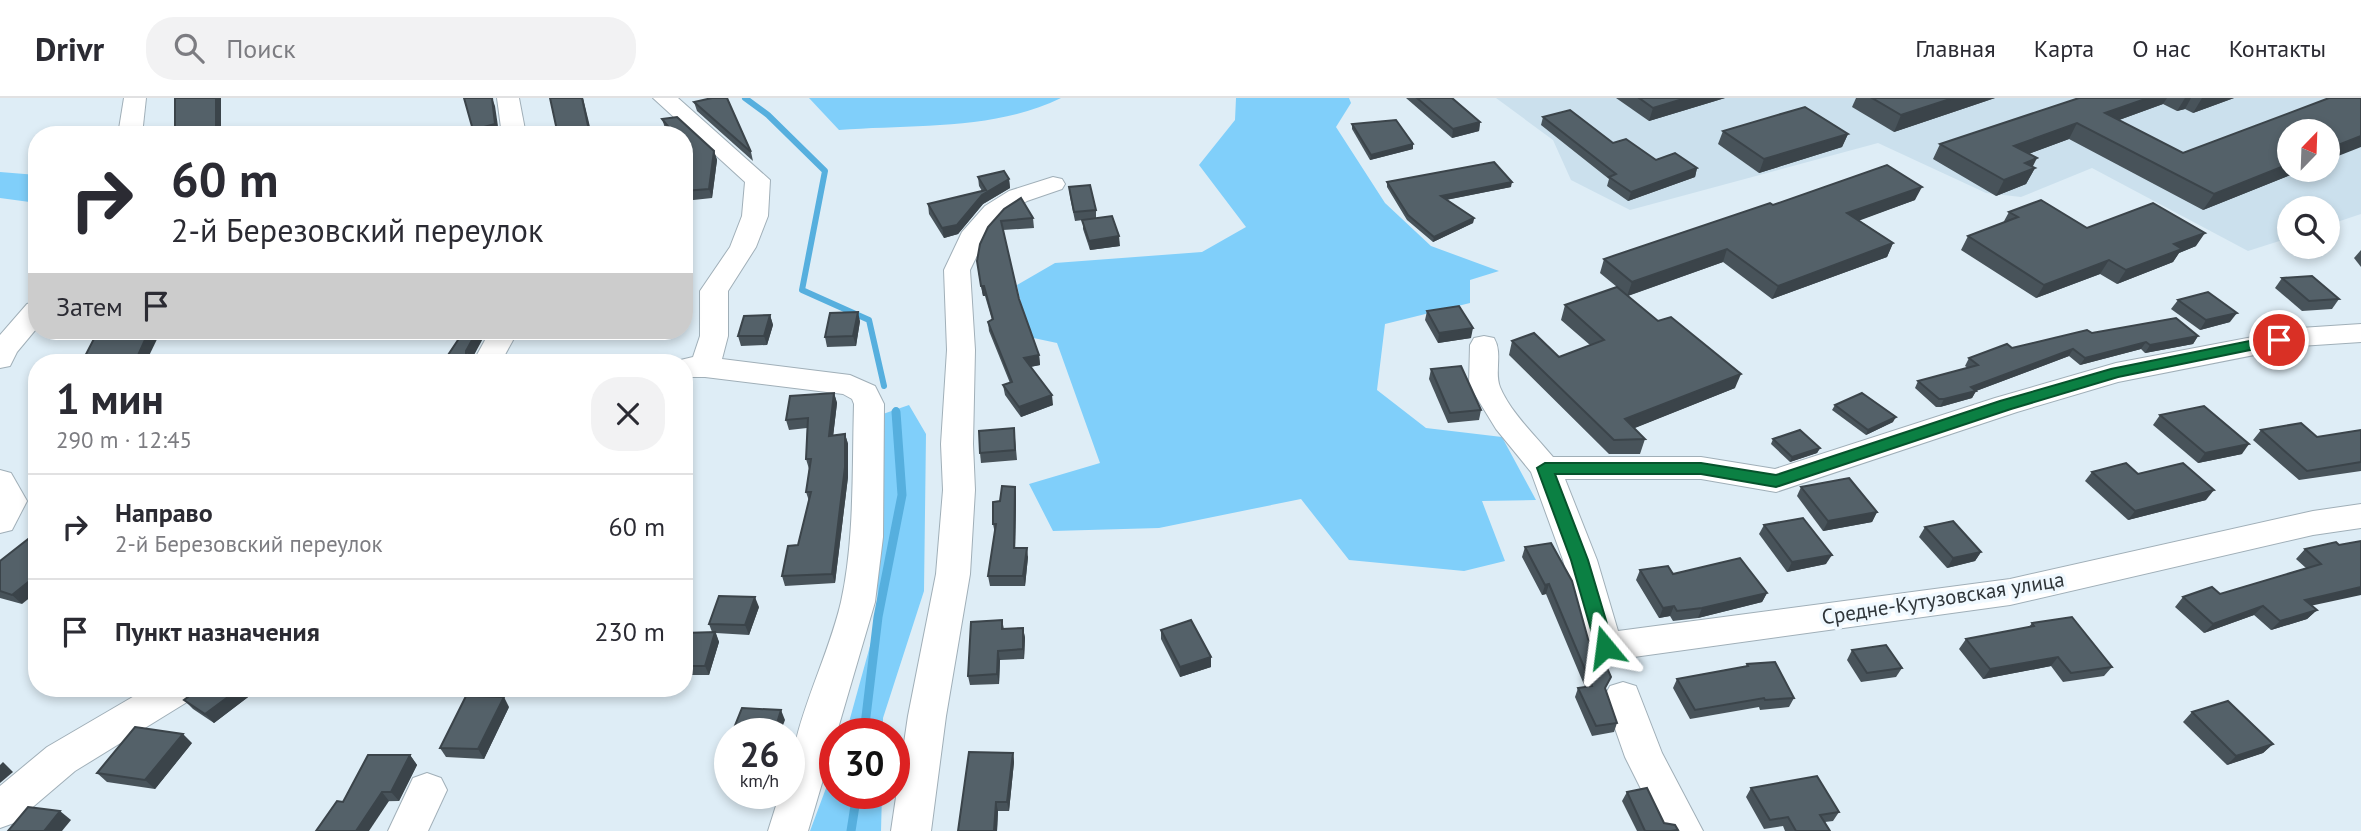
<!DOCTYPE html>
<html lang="ru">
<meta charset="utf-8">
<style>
:root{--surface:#fff;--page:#f2f2f3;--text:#2b2b33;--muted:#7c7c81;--line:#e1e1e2}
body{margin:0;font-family:"PT Sans",sans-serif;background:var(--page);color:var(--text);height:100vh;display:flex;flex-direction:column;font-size:26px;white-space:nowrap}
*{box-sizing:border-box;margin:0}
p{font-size:23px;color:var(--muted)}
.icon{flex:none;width:38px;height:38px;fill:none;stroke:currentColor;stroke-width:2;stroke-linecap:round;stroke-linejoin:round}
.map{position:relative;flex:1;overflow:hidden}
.drawer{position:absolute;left:28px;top:256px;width:665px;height:343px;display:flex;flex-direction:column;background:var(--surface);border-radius:28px;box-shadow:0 4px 10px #0003}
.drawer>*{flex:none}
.hud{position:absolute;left:28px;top:28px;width:665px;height:214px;border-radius:28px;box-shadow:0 4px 10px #0003;background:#fff;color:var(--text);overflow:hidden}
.needle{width:46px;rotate:23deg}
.buttons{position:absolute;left:2277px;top:21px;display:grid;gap:14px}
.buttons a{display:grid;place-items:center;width:63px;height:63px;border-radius:50%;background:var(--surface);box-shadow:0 4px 10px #0003;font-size:35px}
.speed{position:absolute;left:714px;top:620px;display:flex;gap:14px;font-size:35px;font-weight:700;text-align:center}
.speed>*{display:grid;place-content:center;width:91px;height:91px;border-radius:50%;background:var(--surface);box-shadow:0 4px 10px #0003;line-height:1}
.speed small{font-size:18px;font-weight:400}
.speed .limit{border:10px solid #d22;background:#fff;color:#111}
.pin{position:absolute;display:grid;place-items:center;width:60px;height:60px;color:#fff;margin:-30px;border:4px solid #fff;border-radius:50%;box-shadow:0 2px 7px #0007}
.me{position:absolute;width:77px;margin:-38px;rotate:344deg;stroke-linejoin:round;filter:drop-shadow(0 0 5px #0008)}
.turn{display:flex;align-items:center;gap:24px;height:147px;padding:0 28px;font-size:32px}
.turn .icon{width:91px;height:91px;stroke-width:2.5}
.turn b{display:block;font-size:49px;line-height:60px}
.then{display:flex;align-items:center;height:66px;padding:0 28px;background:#0003;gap:14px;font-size:26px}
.round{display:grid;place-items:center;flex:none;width:74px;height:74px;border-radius:28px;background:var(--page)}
.head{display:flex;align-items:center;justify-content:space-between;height:119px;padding:0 28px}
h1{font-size:42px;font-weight:600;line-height:52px}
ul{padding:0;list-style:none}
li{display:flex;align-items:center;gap:21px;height:105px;padding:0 28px;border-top:2px solid var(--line)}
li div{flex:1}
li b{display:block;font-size:26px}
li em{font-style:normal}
header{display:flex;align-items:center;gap:42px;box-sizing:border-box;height:98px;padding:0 35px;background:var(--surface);border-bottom:2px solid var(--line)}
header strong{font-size:33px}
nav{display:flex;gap:38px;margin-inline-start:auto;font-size:24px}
.search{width:490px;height:63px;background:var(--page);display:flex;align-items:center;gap:18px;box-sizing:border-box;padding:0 24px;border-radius:28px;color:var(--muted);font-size:26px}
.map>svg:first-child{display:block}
.built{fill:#cbe0ed;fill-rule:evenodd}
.green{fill:#80cffa}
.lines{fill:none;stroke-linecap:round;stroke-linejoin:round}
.stream-far1{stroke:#56afde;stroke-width:6}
.stream{stroke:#56afde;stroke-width:9}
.minor-casing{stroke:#a0afb8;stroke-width:2}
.minor{fill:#fff;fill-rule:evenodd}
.wall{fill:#48535a}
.shaded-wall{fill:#3b444a}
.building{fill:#546169;stroke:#3b444a;stroke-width:2}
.route{fill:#0b8043;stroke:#07532c;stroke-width:2}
.labels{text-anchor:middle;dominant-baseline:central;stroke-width:7;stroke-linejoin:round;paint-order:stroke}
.street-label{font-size:21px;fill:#2f3539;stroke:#f0f9ff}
</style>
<header>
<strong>Drivr</strong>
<div class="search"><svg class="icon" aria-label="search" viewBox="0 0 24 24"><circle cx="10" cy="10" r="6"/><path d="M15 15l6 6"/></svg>Поиск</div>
<nav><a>Главная</a><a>Карта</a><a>О нас</a><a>Контакты</a></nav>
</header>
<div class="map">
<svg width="2361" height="733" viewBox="0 0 2361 733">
<rect width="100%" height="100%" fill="#deedf6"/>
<path class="built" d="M1496 0H2361V116L2328 127V110H2289V140L2248 153 2092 70 2021 99 1986 95 1878 45 1630 112 1571 82 1553 42ZM2289 33H2328V72H2289Z"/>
<g class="green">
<path d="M809 0H1061C993 33 912 26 839 32Z"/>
<polygon points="1236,0 1349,0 1351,5 1336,29 1385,105 1431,148 1499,173 1470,182 1470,205 1385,226 1377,292 1426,330 1502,339 1536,402 1482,403 1505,463 1464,473 1349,462 1301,401 1159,430 1053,433 1029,386 1100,365 1057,245 1024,238 1028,237 1017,187 1055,165 1202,154 1246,129 1199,67 1235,22"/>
<polygon points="0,74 37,77 37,105 0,100"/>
<polygon points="909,307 926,336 924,493 883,620 883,635 846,635 878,519 874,352 880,317"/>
<polygon points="835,666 835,695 882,695 881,733 810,733"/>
</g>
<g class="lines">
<g class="stream-far1">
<polyline points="745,0 768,17 825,73 802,192 869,222 884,288"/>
<polyline points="896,312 896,315"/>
</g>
<g class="stream">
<polyline points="864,635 878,519 902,397 896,314"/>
<polyline points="851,733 857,695"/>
</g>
<g class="minor-casing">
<g id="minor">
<polygon points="124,0 146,0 142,37 118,37"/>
<polygon points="497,0 519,0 526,37 502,37"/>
<path d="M653 0H678L770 82 768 118 756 149 728 193V238L722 261 850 277 875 288 884 306 883 439 875 504 808 733H768L780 695H789C789 629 826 568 841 504 855 440 852 371 854 306L852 301 843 296 705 279H684V264H672L693 259 700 238V193L730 149 742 118 745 84Z"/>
<polygon points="1053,79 1062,81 1065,86 1062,91 1027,103 1003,118 987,137 970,172 975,252 973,346 975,392 970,476 946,618 931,733 891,733 908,618 936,476 943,392 941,346 947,252 944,172 962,134 985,108 1009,93"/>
<polygon points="37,203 37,230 17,254 10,268 0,270 0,237 27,206"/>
<path d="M2361 226V244L2300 248 2118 284 2017 314 1776 394 1701 381H1565L1597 462 1618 533 2010 481 2313 413 2361 406V430L2313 437 2010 507 1605 563 1592 559 1587 549 1563 462 1531 374 1496 331 1469 287 1470 247 1474 240 1484 238 1494 240C1503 255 1494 274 1500 289 1511 315 1535 337 1553 359H1701L1775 371 1995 300 2116 265 2300 230Z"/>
<polygon points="490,233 518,233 501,264 473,264"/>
<polygon points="0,372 11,375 27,403 12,432 0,435"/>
<polygon points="1623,584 1636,588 1662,655 1703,733 1662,733 1625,659 1604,599 1610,588"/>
<polygon points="148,590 197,590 192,601 75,673 14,725 0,730 0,688 47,649"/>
<polygon points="427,675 441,680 447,692 428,733 388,733 413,680"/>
</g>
</g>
<use href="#minor" class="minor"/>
</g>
<g class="wall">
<polygon points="1406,0 1452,0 1480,24 1479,33 1452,40"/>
<polygon points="1616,0 1725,0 1649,23"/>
<polygon points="1856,0 1995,0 1894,34 1852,9"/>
<polygon points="2079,0 2234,0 2193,15 2185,11 2177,13 2163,6 2119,22 2183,55 2289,72 2303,72 2203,112 2069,41 2028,56 2033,69 2035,70 2026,86 1996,98 1933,61 1940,46"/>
<polygon points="694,4 751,54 753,63 697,13"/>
<polygon points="1543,19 1656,62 1697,70 1695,79 1628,103 1607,88 1609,81 1541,27"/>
<polygon points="662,21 714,53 717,62 712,100 684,103 684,77 687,58 684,54 684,37 671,37 665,30"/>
<polygon points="1352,26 1413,46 1413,51 1370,62 1352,31"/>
<polygon points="1723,33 1848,36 1842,49 1759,75 1718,46"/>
<polygon points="978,79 1009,81 1010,90 983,106 958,136 944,140 929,116 928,106 982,93 979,88"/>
<polygon points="1387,84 1511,89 1446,102 1474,120 1473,125 1433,144 1407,122 1387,89"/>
<polygon points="1069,89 1096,112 1096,120 1120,148 1090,152 1083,131 1083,122 1075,123 1070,99"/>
<polygon points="1915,102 1859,122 1893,145 1887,159 1772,201 1723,164 1628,198 1735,290 1634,330 1645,341 1640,356 1609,356 1509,257 1512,243 1559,259 1590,247 1561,222 1565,207 1617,189 1600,175 1604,161 1773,107"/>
<polygon points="1004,111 1033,120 1034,130 1003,132 1019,201 1039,257 1040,267 1030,269 1053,307 1021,319 1005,297 1003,287 1010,285 989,233 988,224 992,222 985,198 983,198 978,173"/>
<polygon points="2009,114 2087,130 2196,148 2179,155 2173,164 2117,186 2100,176 2036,200 1961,152 1968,138 2003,125"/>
<polygon points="2361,152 2361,169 2354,160"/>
<polygon points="2282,180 2339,201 2332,211 2302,213 2275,190"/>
<polygon points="2178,202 2230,224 2200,232 2171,211"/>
<polygon points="1427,213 1471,240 1438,245 1425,222"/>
<polygon points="770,217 773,227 767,247 741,248 738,238"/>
<polygon points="860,223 856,248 827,249 825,239"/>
<polygon points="2092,235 2198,238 2193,246 2145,255 2141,251 2080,267 2069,258 1976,293 1972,300 1940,309 1936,309 1915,290 1918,283 1968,270 1965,268 1969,260 2012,250"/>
<polygon points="473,259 476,264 448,264 446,260"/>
<polygon points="1431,271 1481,312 1479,322 1448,325 1429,281"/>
<polygon points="834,295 837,305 833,338 845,336 848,346 848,379 835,485 785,488 782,478 798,447 809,403 806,394 809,371 806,361 807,330 789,332 786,322"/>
<polygon points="1835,307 1893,324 1866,337 1832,312"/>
<polygon points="2160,317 2242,356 2198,365 2153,327"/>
<polygon points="1014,330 1017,362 981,365 980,355"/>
<polygon points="2261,332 2317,339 2361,332 2361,373 2299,382 2253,342"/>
<polygon points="1773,341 1820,350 1817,355 1790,364 1771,346"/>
<polygon points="2092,374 2138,376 2206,402 2128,422 2085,383"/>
<polygon points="1015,389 1016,399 1015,450 1028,459 1025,488 990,488 988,478 995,436 993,426 1000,403"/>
<polygon points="1801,389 1877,414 1872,424 1823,433 1797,398"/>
<polygon points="1764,427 1826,466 1787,474 1759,436"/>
<polygon points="1925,429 1981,454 1975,463 1947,470 1919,439"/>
<polygon points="2336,444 2312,508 2317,512 2307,521 2271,532 2254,517 2204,535 2175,509 2183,499 2220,496 2306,470 2296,461 2305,451"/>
<polygon points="1525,449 1588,541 1617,625 1614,634 1592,638 1575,599 1578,590 1585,589 1546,496 1542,497 1522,459"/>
<polygon points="0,463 22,506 0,500"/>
<polygon points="1640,472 1673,476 1767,495 1762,504 1698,520 1673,523 1670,518 1659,520 1636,482"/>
<polygon points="759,509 749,537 716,535 719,544 709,577 684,577 684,535 712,534 709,526"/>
<polygon points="1002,522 1004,531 1023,530 1025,540 1024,561 1000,562 999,586 970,587 968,578"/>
<polygon points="2032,525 2112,569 2104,578 2063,584 2051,568 1983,581 1959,551 1966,541 2029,529"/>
<polygon points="1161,532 1211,569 1180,579 1161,541"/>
<polygon points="1852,552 1902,570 1896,579 1861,584 1847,562"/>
<polygon points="1747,566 1794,600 1789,609 1760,612 1759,609 1690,621 1673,590 1677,581 1746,569"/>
<polygon points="200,590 260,590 214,625 193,611 184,602"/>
<polygon points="509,609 484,661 446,659 440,650"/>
<polygon points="2192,614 2273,646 2263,655 2227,667 2183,624"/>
<polygon points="192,645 155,691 107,684 97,675"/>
<polygon points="1013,655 1014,664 1009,713 998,713 997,733 958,733"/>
<polygon points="410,657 417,667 399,703 343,704"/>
<polygon points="1751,690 1839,714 1833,723 1825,724 1830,733 1785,733 1783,728 1764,731 1746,699"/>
<polygon points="1627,694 1664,725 1678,732 1677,733 1637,733 1622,703"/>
</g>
<g class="shaded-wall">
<rect x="216" y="0" width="5" height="37"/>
<polygon points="492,0 495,8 499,35 494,37 475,37 473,32"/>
<polygon points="582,0 583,0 592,37 580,37"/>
<polygon points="1686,0 1725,0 1649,23 1653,10"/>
<polygon points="1953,0 1995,0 1894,34 1901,17"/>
<polygon points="2148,0 2167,0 2163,6 2097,30 2105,15"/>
<polygon points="2185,0 2191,0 2185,11 2177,13"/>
<polygon points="2202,0 2234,0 2193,15"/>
<polygon points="1480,24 1479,33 1452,40 1453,31"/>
<polygon points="2077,25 2069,41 2007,64 2014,48"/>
<polygon points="1848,36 1842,49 1759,75 1764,61"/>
<polygon points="2361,38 2361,49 2328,62 2328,51"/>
<polygon points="1413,46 1413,51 1370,62 1371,57"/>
<polygon points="714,53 717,62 712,100 709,91"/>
<polygon points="2037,60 2031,72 2035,70 2026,86 1996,98 2004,82 2025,65"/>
<polygon points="2289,66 2289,72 2303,72 2203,112 2214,96"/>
<polygon points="1697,70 1695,79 1628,103 1631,94"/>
<polygon points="1009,81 1010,90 983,106 958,136 944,140 942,130 982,97"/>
<polygon points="1512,84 1511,89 1440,103 1441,98"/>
<polygon points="1922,89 1915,102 1842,129 1847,115"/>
<polygon points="1474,120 1473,125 1433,144 1434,139"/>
<polygon points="2205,135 2196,148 2179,155 2173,164 2117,186 2126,172 2174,146"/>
<polygon points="1119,138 1120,148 1090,152 1089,143"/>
<polygon points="1893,145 1887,159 1772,201 1778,188"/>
<polygon points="1727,151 1723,164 1627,198 1632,184"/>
<polygon points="2109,162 2100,176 2036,200 2044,187"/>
<polygon points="981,188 984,188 985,198 983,198"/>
<polygon points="858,214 860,223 856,248 853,238"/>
<polygon points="2237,215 2230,224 2200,232 2206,222"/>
<polygon points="770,217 773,227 767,247 764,238"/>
<polygon points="1473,230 1471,240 1438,245 1439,235"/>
<polygon points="149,233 161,233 146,264 135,264"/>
<polygon points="477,233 487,233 473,259 476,264 471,264 466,253"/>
<polygon points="2198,238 2193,246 2145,255 2150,247"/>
<polygon points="2146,244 2141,251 2080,267 2085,260"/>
<polygon points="2073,251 2069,258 1976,293 1972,300 1940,309 1944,301 1971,289"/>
<polygon points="1039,257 1040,267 1025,270 1024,260"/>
<polygon points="1741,276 1735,290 1620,336 1625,321"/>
<polygon points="834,295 837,305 832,348 829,338"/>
<polygon points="1052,297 1053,307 1021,319 1019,309"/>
<polygon points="1896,319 1893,324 1866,337 1868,332"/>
<polygon points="845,336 848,346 848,379 835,485 832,476"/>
<polygon points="2249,346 2242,356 2198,365 2205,355"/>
<polygon points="1820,350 1817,355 1790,364 1792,359"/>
<polygon points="1015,389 1016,399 1015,459 1014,450"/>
<polygon points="2214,392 2206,402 2128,422 2135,413"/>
<polygon points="1877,414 1872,424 1823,433 1828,423"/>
<polygon points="1027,450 1028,459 1025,488 1023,478"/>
<polygon points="1981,454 1975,463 1947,470 1953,460"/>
<polygon points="1832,457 1826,466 1787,474 1792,464"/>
<polygon points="37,477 37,494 22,506 12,497"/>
<polygon points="1549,486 1546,496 1542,497 1545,487"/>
<polygon points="2361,489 2361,497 2296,511 2305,502"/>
<polygon points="1767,495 1762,504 1698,520 1702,510"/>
<polygon points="755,499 759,509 749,537 745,527"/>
<polygon points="1674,508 1670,518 1659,520 1663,510"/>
<polygon points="2263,508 2254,517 2204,535 2213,526"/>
<polygon points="2317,512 2307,521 2271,532 2280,523"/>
<polygon points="1023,530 1025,540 1024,561 1023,551"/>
<polygon points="715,534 719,544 709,577 705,568"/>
<polygon points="998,553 1000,562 999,586 997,576"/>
<polygon points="1211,559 1211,569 1180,579 1180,569"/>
<polygon points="2058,559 2051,568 1983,581 1990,571"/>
<polygon points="240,590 260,590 214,625 205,616"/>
<polygon points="504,599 509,609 484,661 478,651"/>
<polygon points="781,612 785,622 780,635 774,635"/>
<polygon points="183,636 192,645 155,691 145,682"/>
<polygon points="2273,646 2263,655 2227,667 2236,658"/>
<polygon points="1013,655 1014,664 1009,713 1007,704"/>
<polygon points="410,657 417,667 399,703 391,694"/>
<polygon points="3,664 13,674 0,685 0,667"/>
<polygon points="382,694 389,703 369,733 356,733"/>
<polygon points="996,704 998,713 997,733 994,733"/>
<polygon points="60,713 71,722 62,733 44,733"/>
</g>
<g class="building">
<rect x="175" y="0" width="41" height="37"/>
<polygon points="464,0 492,0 495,26 473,32"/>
<polygon points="550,0 582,0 589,32 580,34 580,37 558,37"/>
<polygon points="712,0 727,0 751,54 694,4"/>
<polygon points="1417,0 1452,0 1480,24 1453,31"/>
<polygon points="1639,0 1686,0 1653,10"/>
<polygon points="1872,0 1953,0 1901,17"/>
<polygon points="2079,0 2148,0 2105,15 2183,55 2329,0 2361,0 2361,38 2328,51 2328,33 2289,33 2289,66 2214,96 2077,25 2014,48 2037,60 2025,65 2035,70 2004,82 1940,46"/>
<polygon points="1805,9 1848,36 1764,61 1723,33"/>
<polygon points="1570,12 1613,45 1626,41 1656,62 1675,55 1697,70 1631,94 1609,79 1616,76 1543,19"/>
<polygon points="677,19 714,53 709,91 684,93 684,77 688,54 684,49 684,37 675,37 662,21"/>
<polygon points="1396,22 1413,46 1371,57 1352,26"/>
<polygon points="1494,64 1512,84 1441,98 1474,120 1434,139 1408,117 1387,84"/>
<polygon points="1887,67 1922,89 1847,115 1893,145 1778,188 1727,151 1632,184 1604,161 1770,105 1773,107"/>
<polygon points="1004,73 1009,81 982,97 957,127 942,130 928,106 986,92 978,79"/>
<polygon points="1090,87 1096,112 1074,114 1069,89"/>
<polygon points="1021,100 1033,120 1001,123 1019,201 1039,257 1024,260 1052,297 1019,309 1003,287 1012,284 988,224 993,221 984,188 981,188 977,163 980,146 988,129 1004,111"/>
<polygon points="2041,102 2087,130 2153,105 2205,135 2174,146 2182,151 2126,172 2109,162 2044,187 1968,138 2018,119 2009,114"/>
<polygon points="1112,118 1119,138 1089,143 1082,122"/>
<polygon points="2312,178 2339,201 2309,203 2282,180"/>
<polygon points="1617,189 1658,223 1671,219 1741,276 1625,321 1645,341 1614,342 1512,243 1534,235 1559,259 1604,242 1565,207"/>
<polygon points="2208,194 2237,215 2206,222 2178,202"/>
<polygon points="1459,208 1473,230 1439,235 1427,213"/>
<polygon points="858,214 853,238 825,239 830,215"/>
<polygon points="770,217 764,238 738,238 744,218"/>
<polygon points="2176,220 2198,238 2150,247 2146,244 2085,260 2073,251 1971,289 1976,293 1944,301 1939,301 1918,283 1978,267 1969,260 2007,246 2012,250 2087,232 2092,235"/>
<polygon points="98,233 149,233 135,264 82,264"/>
<polygon points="464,233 477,233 466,253 466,256 472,257 470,261 446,260"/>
<polygon points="1461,268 1481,312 1450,315 1431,271"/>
<polygon points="834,295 829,338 845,336 845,369 832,476 782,478 788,448 798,447 811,394 806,394 811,361 806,361 808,320 786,322 790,298"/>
<polygon points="1862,295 1896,319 1868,332 1835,307"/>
<polygon points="2204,308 2249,346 2205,355 2160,317"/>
<polygon points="2301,325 2317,339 2361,332 2361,364 2307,373 2261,332"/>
<polygon points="1014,330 1015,352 980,355 979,333"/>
<polygon points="1800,332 1820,350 1792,359 1773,341"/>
<polygon points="2126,365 2138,376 2183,365 2214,392 2135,413 2092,374"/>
<polygon points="1849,380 1877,414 1828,423 1801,389"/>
<polygon points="1002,388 1015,389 1014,450 1027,450 1023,478 988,478 996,426 993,426 993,404 1000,403"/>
<polygon points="1803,420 1832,457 1792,464 1764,427"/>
<polygon points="1953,423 1981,454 1953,460 1925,429"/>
<polygon points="37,434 37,477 12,497 0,493 0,463"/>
<polygon points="2361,443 2361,489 2305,502 2317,512 2280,523 2263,508 2213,526 2183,499 2212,489 2220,496 2321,466 2305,451 2336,444 2339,447"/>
<polygon points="1551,445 1572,483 1588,541 1593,551 1600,554 1611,579 1605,590 1617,625 1596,628 1578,590 1592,588 1549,486 1545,487 1525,449"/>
<polygon points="1740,460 1767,495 1702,510 1677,513 1674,508 1663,510 1640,472 1668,468 1673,476"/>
<polygon points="719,498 755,499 745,527 709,526"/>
<polygon points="2072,519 2112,569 2071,575 2058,559 1990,571 1966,541 2034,528 2032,525"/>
<polygon points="1002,522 1002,531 1023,530 1023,551 998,553 997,576 968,578 971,524"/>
<polygon points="1191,522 1211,559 1180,569 1161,532"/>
<polygon points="715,534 705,568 684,568 684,535"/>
<polygon points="1886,547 1902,570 1867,575 1852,552"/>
<polygon points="1775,564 1794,600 1765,602 1764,600 1695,612 1677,581 1748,568 1747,566"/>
<polygon points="200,590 240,590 205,616 184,602"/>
<polygon points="466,598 504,599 478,651 440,650"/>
<polygon points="2228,603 2273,646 2236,658 2192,614"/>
<polygon points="742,610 781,612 774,635 732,635"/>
<polygon points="135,629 183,636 145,682 97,675"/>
<polygon points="969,654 1013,655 1007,704 996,704 994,733 958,733"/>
<polygon points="368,657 410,657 391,694 382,694 356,733 316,733 337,703 343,704"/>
<polygon points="1817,678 1839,714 1820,717 1830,733 1796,733 1788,719 1770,722 1751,690"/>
<polygon points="1647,690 1664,725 1675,727 1678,732 1671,733 1645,733 1627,694"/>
<polygon points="28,709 60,713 44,733 8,733"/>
</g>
<polygon class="route" points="2279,237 2286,242 2284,245 2118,279 2011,311 1776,389 1701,376 1555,376 1588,462 1614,549 1611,554 1605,556 1598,554 1596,549 1571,462 1537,370 1545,365 1701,365 1776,377 2000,303 2111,271"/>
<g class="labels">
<g class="street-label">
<text transform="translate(1943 500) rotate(-9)">Средне-Кутузовская улица</text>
</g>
</g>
</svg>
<div class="buttons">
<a><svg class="needle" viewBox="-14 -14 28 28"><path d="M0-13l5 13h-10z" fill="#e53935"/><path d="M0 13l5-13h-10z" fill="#7c7c81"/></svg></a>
<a><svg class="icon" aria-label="search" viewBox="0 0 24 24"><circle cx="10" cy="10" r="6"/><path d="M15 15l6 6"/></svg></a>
</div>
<div class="speed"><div>26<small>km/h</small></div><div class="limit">30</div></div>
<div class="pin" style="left:2279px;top:242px;background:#d93025"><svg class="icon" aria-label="arrive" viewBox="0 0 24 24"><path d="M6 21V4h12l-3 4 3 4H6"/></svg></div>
<svg class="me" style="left:1605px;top:549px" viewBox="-20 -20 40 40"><path d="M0-17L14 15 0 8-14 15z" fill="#0b8043" stroke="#fff" stroke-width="4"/></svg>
<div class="hud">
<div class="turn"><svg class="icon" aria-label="right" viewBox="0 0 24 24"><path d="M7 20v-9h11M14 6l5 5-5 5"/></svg><div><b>60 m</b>2-й Березовский переулок</div></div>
<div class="then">Затем<svg class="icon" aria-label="arrive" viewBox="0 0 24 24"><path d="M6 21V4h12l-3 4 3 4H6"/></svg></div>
</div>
<section class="drawer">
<div class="head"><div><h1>1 мин</h1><p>290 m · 12:45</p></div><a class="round"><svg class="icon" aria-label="close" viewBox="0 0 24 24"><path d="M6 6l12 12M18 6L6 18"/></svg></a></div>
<ul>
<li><svg class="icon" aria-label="right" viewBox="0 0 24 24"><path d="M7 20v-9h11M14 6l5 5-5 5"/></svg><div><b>Направо</b><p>2-й Березовский переулок</p></div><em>60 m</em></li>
<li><svg class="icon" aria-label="arrive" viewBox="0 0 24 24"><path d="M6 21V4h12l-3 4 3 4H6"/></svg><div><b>Пункт назначения</b></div><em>230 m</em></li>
</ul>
</section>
</div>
